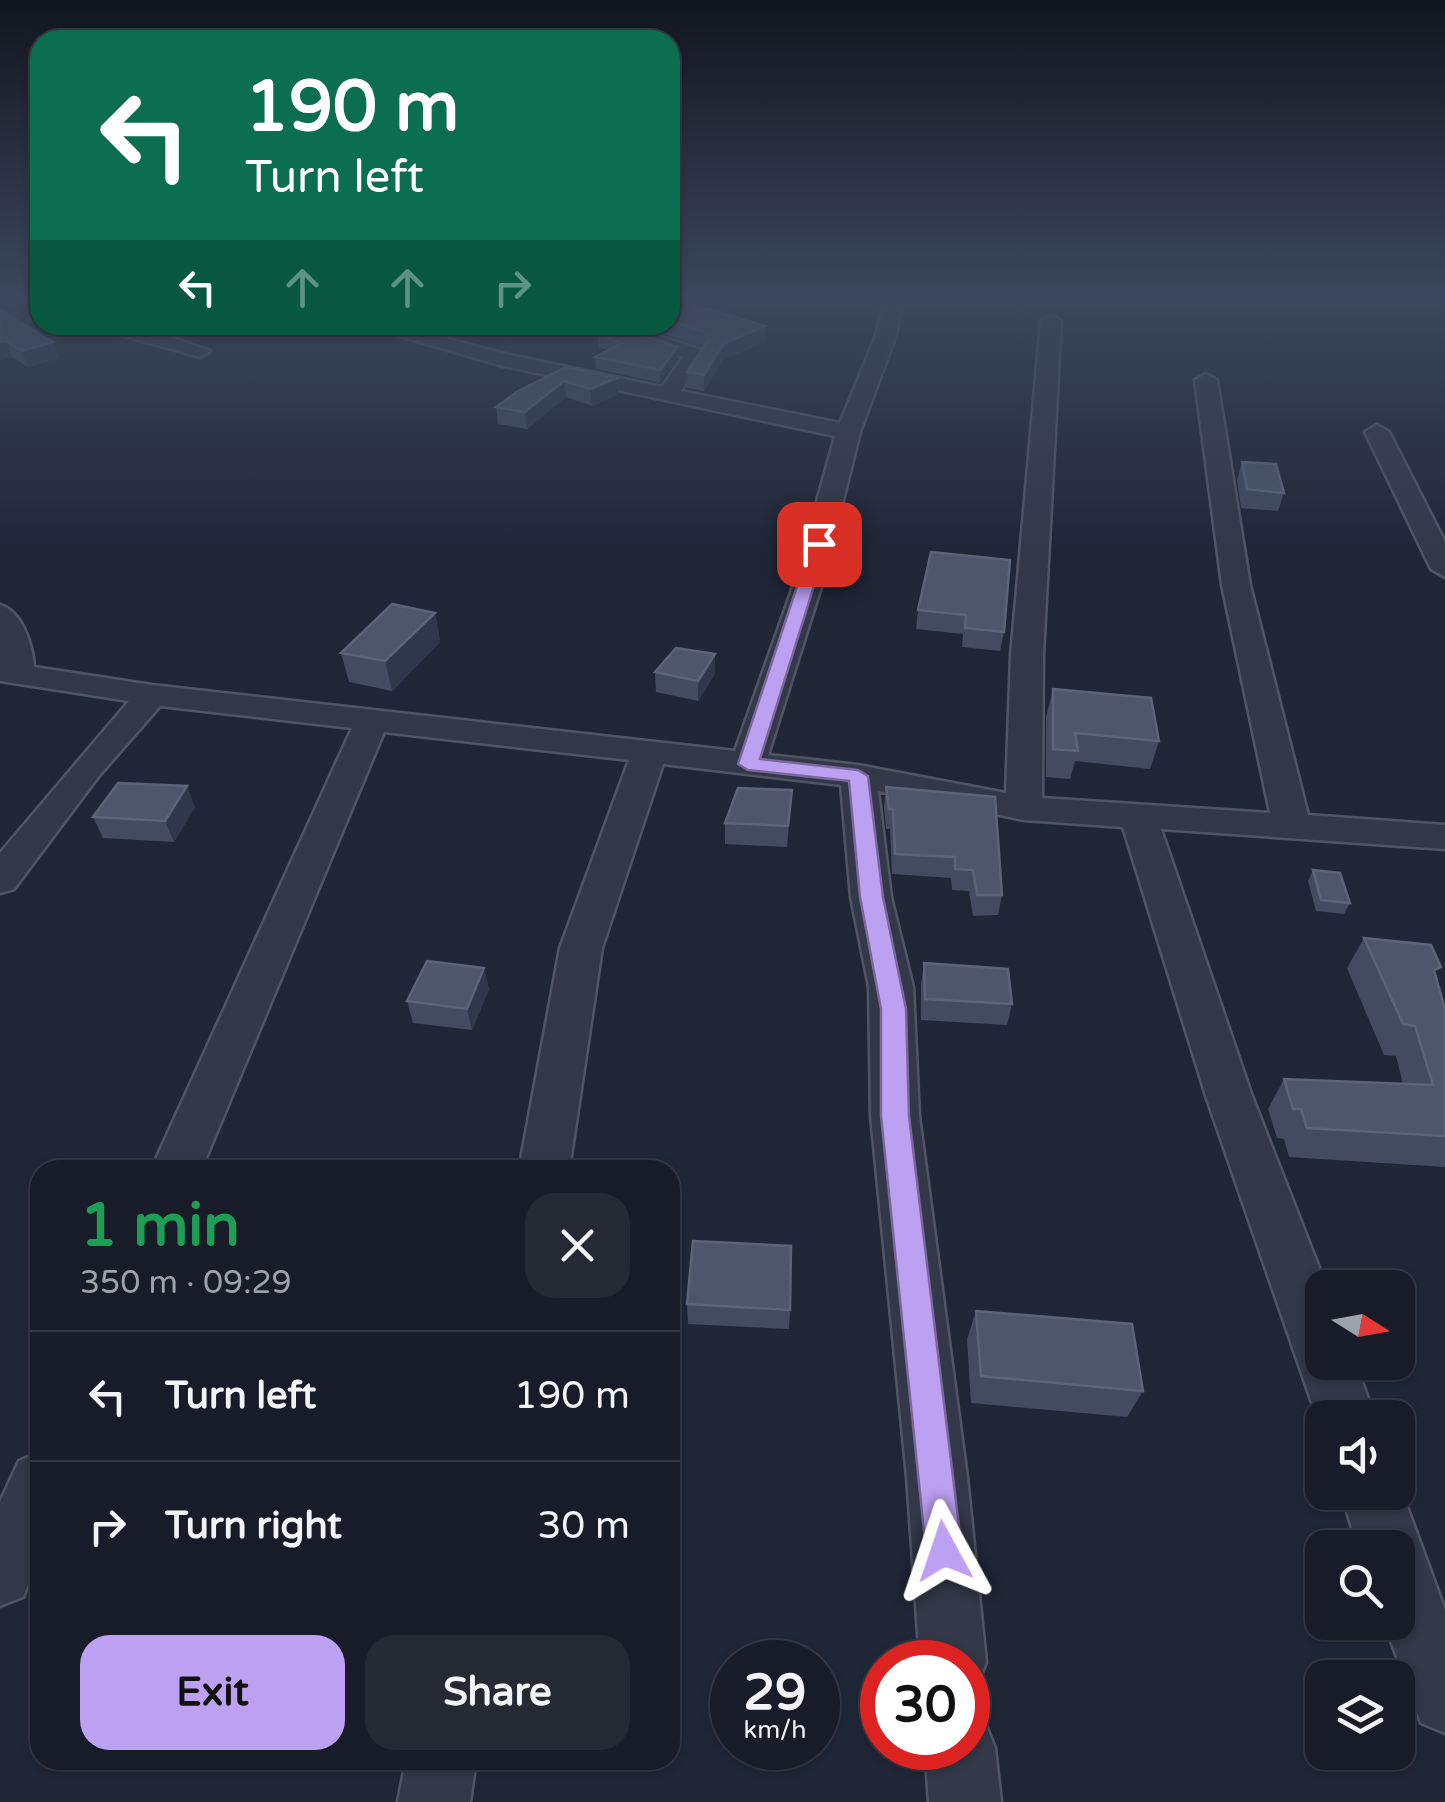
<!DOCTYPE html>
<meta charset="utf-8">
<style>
:root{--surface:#171c28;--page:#242934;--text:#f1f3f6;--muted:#9ea1a8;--line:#363a45;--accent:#bca0f2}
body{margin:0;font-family:"Varela Round",sans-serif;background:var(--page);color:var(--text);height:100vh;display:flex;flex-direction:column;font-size:38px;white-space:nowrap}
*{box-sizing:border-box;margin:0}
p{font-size:32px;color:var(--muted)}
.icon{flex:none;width:55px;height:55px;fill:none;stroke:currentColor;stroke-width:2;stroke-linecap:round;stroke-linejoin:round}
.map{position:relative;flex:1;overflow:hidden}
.panel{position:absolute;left:30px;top:1160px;width:650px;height:610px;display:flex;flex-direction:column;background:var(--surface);border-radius:30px;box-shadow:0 2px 8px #0004,0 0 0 2px var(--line)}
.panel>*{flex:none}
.top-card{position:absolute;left:30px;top:30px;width:650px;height:305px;border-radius:30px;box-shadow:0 2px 8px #0004,0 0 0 2px var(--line);background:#0b6e4f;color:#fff;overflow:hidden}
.needle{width:65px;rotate:101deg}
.fabs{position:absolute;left:1305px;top:1270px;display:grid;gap:20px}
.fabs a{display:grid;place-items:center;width:110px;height:110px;border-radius:20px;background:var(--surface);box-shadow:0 2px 8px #0004,0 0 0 2px var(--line);font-size:50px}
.speed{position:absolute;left:710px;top:1640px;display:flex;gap:20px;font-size:50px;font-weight:700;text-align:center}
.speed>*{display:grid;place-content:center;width:130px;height:130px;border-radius:50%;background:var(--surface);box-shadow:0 2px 8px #0004,0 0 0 2px var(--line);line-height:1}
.speed small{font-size:25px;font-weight:400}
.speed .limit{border:15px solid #d22;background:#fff;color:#111}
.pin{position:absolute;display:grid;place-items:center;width:85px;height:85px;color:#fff;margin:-42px;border-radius:20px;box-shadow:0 5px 15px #0006}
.me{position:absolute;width:110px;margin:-55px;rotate:355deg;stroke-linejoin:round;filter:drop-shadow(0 0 8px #0008)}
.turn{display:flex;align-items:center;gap:35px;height:210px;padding:0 50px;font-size:45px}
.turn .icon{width:130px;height:130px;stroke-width:2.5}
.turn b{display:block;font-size:70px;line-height:85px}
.lanes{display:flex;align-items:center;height:95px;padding:0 50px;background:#0003;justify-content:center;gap:50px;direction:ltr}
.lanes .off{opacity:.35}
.round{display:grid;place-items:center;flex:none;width:105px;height:105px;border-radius:30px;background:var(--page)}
.head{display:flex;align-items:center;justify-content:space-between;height:170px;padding:0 50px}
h1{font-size:60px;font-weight:700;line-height:75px;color:#1e9e55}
.action{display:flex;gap:20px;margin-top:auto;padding:20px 50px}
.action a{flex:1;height:115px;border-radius:30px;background:var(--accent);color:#111;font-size:40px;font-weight:700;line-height:115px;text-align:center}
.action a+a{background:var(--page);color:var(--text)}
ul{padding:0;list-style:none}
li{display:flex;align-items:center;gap:30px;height:130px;padding:0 50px;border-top:2px solid var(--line)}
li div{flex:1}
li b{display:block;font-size:38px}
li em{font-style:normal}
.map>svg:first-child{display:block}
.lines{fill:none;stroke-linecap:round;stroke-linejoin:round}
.minor-casing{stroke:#505565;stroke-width:5}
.minor{fill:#323847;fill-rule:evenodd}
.wall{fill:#424b5f}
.shaded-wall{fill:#2f374a}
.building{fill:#4d566a;stroke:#5c6478;stroke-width:2.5}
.route{fill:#bca0f2;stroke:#7a689d;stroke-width:2.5}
</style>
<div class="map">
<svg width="1445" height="1802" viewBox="0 0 1445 1802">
<rect width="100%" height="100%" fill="#1f2636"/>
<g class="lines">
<g class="minor-casing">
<g id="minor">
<path d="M886 297H904L895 338 860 432 823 581 768 755 858 765 1006 793 1011 655 1041 321 1051 315 1061 321 1043 655 1042 798 1270 813 1222 585 1195 380 1206 374 1217 380 1250 585 1308 815 1445 825V849L1161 829 1252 1096 1327 1288H1322V1362H1355L1375 1418H1322V1432L1206 1096 1123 827 1024 820 878 791 891 897 913 987 919 1116 967 1477 986 1662 977 1686 968 1689V1662H920L907 1477 871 1116 869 987 851 897 841 785 663 764 602 948 569 1170H519L560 948 629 760 384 732 201 1170H151L352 728 160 706 98 777 14 889 0 893V853L129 701 0 681V605C22 611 33 646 34 667L152 685 735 751 795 581 835 436 503 366 362 325H395L505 354 662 387 683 357 595 325H625L702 350 705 354 681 391 840 423 875 338Z"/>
<polygon points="85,325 148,329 210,351 200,357"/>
<polygon points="1377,425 1389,432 1445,542 1445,577 1431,569 1365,432"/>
<polygon points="40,1452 40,1555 23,1597 0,1606 0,1502 19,1461"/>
<polygon points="1398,1482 1445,1610 1445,1733 1421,1723 1384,1622 1398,1622 1398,1548 1358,1548 1341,1492 1398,1492"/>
<polygon points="968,1716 985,1723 995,1748 1001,1802 929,1802 925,1748 968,1748"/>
<polygon points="406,1760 476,1760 470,1802 398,1802"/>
</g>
</g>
<use href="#minor" class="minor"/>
</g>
<g class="wall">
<polygon points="670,300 765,326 765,342 723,360 704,391 687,388 687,372 703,347 640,326 670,325"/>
<polygon points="0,310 59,358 28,367 12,357 0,360"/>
<polygon points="598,335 677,359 660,383 596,369 595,357 608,350 599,347"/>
<polygon points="566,367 617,378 618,394 592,406 566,397 527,429 498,424 496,407"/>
<polygon points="1242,462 1284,493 1278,511 1241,508 1237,480"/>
<polygon points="931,552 1004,632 1000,651 962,647 963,634 916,629 918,610"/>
<polygon points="435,613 440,642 392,691 349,682 341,653"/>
<polygon points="715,654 715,674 698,701 656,692 655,672"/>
<polygon points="1053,689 1159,741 1150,769 1075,761 1070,779 1046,777 1046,717"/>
<polygon points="886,787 1002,895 998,915 973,916 969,891 952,890 951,878 892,874 890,829 886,829 884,807"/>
<polygon points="792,790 787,847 725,844 725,823"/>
<polygon points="195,807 174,842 103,838 93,817"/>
<polygon points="1313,870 1350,903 1344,914 1316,911 1308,881"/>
<polygon points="1364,938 1436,975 1445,1009 1445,1167 1289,1157 1284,1139 1277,1138 1268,1109 1284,1079 1403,1084 1396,1056 1384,1055 1347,968"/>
<polygon points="924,963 1012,1004 1007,1025 921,1020 921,984"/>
<polygon points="489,989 472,1030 413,1023 407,1001"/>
<polygon points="687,1304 790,1310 789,1329 688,1324"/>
<polygon points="976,1311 1143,1391 1127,1417 971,1403 967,1339"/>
</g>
<g class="shaded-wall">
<polygon points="765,326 765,342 723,360 704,391 704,375 723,344"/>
<polygon points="6,341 12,357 0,360 0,342"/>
<polygon points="53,342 59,358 28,367 22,351"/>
<polygon points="677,347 677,359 660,383 660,370"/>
<polygon points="617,378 618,394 592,406 590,389"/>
<polygon points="564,381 566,397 527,429 525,412"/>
<polygon points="435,613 440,642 392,691 385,661"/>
<polygon points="715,654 715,674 698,701 698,681"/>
<polygon points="187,786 195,807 174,842 165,821"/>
<polygon points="484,968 489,989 472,1030 467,1009"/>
</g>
<g class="building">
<polygon points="673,299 765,326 723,344 704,375 687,372 708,340 705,332 670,321 670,300"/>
<polygon points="0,310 53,342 22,351 6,341 0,342"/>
<polygon points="621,327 677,347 660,370 595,357 622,343 598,335"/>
<polygon points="566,367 617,378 590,389 564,381 525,412 496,407 518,391"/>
<polygon points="1242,462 1276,464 1284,493 1247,489"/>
<polygon points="931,552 1010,560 1004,632 965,628 966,615 918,610"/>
<polygon points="392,604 435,613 385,661 341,653"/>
<polygon points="676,648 715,654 698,681 655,672"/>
<polygon points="1053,689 1151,698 1159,741 1075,733 1078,751 1053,749"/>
<polygon points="118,783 187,786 165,821 93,817"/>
<polygon points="886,787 995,797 1002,895 977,895 973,870 955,869 955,857 895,854 893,809 889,809"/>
<polygon points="738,788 792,790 788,826 725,823"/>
<polygon points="1313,870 1340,873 1350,903 1321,900"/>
<polygon points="1364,938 1431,945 1441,967 1434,970 1445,1009 1445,1136 1307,1128 1301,1109 1293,1109 1284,1079 1433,1085 1415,1026 1403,1024"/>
<polygon points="427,961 484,968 467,1009 407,1001"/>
<polygon points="924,963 1008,969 1012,1004 925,999"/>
<polygon points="693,1241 791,1246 790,1310 687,1304"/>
<polygon points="976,1311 1132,1324 1143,1391 981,1376"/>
</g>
<linearGradient id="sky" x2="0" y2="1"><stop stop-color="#11151e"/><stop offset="0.54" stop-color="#3c475d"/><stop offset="1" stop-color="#3c475d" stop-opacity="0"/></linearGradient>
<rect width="1445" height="550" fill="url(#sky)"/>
<polygon class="route" points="819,539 827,544 760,759 858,770 868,776 883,897 906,1009 909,1116 962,1551 956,1564 944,1569 931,1564 926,1551 881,1116 881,1009 860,897 849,781 748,770 738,764 811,544"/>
</svg>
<div class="fabs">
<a><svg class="needle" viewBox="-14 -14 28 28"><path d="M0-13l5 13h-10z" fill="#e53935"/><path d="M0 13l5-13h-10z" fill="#9ea1a8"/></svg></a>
<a><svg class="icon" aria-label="sound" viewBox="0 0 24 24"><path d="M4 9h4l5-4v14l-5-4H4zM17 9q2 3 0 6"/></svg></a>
<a><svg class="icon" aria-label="search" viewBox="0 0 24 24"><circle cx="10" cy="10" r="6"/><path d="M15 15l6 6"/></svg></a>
<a><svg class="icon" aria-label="layers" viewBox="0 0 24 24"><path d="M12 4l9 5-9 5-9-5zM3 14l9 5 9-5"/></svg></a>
</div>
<div class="speed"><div>29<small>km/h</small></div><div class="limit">30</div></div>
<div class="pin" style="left:819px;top:544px;background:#d93025"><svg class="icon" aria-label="arrive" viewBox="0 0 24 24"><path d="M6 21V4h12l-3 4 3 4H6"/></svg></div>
<svg class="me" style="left:944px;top:1551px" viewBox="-20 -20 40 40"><path d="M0-17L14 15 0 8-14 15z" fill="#bca0f2" stroke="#fff" stroke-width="4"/></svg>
<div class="top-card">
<div class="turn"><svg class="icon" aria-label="left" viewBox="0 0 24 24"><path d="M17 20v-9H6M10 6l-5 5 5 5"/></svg><div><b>190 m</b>Turn left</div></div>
<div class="lanes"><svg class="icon" aria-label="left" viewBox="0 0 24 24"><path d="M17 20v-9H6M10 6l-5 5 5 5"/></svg><svg class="icon off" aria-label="ahead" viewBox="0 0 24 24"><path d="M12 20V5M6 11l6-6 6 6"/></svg><svg class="icon off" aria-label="ahead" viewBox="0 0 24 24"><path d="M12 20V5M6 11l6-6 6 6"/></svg><svg class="icon off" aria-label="right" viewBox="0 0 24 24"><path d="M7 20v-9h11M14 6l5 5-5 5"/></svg></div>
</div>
<section class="panel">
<div class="head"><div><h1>1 min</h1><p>350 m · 09:29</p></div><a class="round"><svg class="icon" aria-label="close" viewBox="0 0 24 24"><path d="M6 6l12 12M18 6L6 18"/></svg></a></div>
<ul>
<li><svg class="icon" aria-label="left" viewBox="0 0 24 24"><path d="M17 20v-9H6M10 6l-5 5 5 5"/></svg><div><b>Turn left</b></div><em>190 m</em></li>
<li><svg class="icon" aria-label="right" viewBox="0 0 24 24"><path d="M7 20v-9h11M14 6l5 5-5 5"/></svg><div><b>Turn right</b></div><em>30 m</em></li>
</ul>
<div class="action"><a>Exit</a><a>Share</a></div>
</section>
</div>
